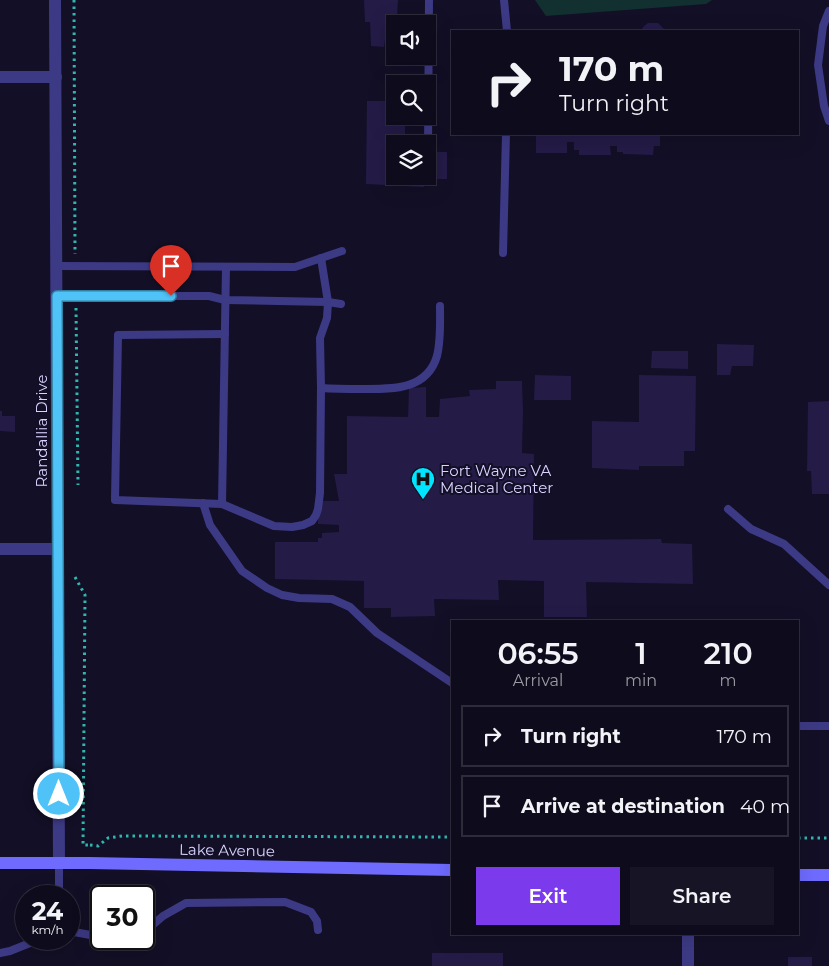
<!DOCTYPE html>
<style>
:root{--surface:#0e0b1c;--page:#171425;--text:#f1f3f6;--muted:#9b9ba3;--line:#2e2b3b;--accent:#7c3aed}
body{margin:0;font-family:Montserrat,sans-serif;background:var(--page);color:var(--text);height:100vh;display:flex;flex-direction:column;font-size:19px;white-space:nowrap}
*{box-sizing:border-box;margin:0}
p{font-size:16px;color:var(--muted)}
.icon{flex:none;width:28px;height:28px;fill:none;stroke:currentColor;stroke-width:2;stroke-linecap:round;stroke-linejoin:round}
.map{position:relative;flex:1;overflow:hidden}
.sheet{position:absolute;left:451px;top:620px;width:348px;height:315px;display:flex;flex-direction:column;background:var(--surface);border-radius:0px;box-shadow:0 5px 20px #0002,0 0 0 1px var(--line)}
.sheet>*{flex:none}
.banner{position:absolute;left:451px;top:30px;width:348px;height:105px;border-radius:0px;box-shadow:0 5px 20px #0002,0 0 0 1px var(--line);background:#0e0b1c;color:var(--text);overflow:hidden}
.fabs{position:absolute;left:386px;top:15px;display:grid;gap:10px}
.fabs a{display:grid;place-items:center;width:50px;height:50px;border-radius:0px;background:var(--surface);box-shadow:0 5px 20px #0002,0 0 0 1px var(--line);font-size:25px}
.speed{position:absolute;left:15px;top:885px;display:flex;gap:10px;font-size:25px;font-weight:700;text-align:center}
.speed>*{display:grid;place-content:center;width:65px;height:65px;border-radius:50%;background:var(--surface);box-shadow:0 5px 20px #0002,0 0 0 1px var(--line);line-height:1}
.speed small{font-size:12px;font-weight:400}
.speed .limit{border:2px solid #111;border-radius:8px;background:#fff;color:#111}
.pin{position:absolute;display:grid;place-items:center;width:42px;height:42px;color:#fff;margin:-51px -21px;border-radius:50% 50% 50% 0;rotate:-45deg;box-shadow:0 0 5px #0007}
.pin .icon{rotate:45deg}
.me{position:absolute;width:55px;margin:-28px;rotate:0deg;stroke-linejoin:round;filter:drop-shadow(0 0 4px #0008)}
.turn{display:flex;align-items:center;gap:18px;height:105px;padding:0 25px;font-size:22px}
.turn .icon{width:65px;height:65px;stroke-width:2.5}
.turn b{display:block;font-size:35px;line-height:42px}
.eta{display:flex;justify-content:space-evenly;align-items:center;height:85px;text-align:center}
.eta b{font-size:30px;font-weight:600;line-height:35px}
.button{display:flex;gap:10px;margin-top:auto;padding:10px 25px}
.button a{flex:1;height:58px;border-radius:0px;background:var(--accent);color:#fff;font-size:20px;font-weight:600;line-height:58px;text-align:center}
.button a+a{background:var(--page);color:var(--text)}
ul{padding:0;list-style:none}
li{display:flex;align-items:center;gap:15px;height:62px;margin:0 10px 8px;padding:0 15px;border:2px solid var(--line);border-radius:0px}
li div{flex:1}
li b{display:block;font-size:19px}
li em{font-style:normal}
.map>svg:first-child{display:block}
.green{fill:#12302f}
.building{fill:#241b47}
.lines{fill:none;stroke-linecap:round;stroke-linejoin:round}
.path{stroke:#2fb8b0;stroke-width:3;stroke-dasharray:2.5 4;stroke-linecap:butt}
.lane{stroke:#3d3a85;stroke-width:8}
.street{stroke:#3d3a85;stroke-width:12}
.secondary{stroke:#6f6bff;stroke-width:12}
.route-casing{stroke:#337fa1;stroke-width:12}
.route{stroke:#4fc3f7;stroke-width:9}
.labels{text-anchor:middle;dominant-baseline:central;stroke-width:4;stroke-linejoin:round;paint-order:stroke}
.street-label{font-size:15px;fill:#d9d4ff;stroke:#130f26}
.poi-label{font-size:15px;fill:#d9d4ff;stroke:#130f26;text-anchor:start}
</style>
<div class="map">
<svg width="829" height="966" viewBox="0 0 829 966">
<rect width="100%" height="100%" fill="#130f26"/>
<polygon class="green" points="535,0 712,0 706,4 546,16"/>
<g class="building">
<polygon points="364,0 398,0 397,18 393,18 393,38 385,39 384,47 371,46 370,22 365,22"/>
<polygon points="648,23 658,23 666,31 641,31 643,27"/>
<polygon points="367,101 395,101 395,116 405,116 405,144 395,144 395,176 428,176 428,152 447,152 447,179 425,179 424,187 366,184"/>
<polygon points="536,134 654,134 654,135 660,135 660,146 654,146 653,155 623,154 623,152 617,152 617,146 610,146 611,155 579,155 579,150 574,150 574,142 567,142 567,153 536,153"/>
<polygon points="717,344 754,345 753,366 732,366 730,375 717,375"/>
<polygon points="652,351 688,351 688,369 651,368"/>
<polygon points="535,375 571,376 571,400 534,400"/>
<polygon points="639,375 696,376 695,451 684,451 684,466 639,466 639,470 592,468 592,421 639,422"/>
<polygon points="496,381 522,381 523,412 522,453 534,454 533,540 661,539 662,543 692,544 693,584 586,582 587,617 544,617 544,581 498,580 499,600 434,599 435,616 391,617 391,608 364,608 364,581 275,579 275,542 318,542 318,538 322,538 322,533 339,532 339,525 318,524 318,501 339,501 334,474 347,474 347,416 408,417 409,388 426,387 426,417 439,417 440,399 470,396 469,390 496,389"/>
<polygon points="829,401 829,494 812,494 811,471 807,471 808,402"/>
<polygon points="0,411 2,411 2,416 15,416 15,432 0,431"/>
<rect x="432" y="953" width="71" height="13"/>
<rect x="788" y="957" width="24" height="9"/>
</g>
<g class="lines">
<g class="path">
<polyline points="74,0 75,254"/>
<polyline points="76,308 78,485"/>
<polyline points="75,577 85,595 83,845 90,845 90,846"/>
<polyline points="798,838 829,838"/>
<polyline points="90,845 98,846 108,838 122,836 452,837"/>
</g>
<g class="lane">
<polyline points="504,0 507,31"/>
<polyline points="829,11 823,26 818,65 824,106 829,121"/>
<polyline points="428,147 429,0"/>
<polyline points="503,253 506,134"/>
<polyline points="57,266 295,267 342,251"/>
<polyline points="57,296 209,296 225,300 328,302 341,304"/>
<polyline points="225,334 118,335 115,500 222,504 274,526 292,527 303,525 312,521 316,515 318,509 320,493 321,388 320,338 327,318 328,302 321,258"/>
<path d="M321 388C335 389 349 389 364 389 393 389 427 390 437 356 441 340 440 322 440 306"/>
<polyline points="203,503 210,525 242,571 267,588 282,595 299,598 332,599 350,607 377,633 452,683"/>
<polyline points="222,504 226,267"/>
<polyline points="728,509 751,529 784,544 829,585"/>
<polyline points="798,726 829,726"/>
<polyline points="59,896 59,863"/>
<polyline points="144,930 148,929 163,916 186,903 285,902 311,912 317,921 318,930"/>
<polyline points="69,931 101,937"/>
<polyline points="116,939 117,939"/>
<polyline points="0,953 10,951 40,939"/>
</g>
<g class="street">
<polyline points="55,0 59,863"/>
<polyline points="0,77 56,77"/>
<polyline points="0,549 58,549"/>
<polyline points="688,934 688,966"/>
</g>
<g class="secondary">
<polyline points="0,863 90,863 452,870"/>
<polyline points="798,875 829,875"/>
</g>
</g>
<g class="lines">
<g class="route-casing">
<polyline id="route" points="59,794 57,296 171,296"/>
</g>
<use href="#route" class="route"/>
</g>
<defs>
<g id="hospital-pin" transform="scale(1.25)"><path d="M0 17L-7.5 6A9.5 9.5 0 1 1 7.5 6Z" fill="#00e5ff" stroke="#130f26"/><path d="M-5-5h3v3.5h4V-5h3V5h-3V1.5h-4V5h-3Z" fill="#111"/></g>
</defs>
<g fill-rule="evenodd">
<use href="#hospital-pin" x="423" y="479"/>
</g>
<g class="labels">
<g class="street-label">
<text transform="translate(41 431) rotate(-90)">Randallia Drive</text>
<text transform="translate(227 850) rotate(1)">Lake Avenue</text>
</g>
<g class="poi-label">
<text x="440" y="470">Fort Wayne VA<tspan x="440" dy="17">Medical Center</tspan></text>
</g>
</g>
</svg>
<div class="fabs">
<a><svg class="icon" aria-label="sound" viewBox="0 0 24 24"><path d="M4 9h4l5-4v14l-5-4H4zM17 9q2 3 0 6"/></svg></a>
<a><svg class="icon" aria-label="search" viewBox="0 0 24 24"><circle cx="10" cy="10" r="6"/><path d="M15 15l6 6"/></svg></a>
<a><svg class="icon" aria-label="layers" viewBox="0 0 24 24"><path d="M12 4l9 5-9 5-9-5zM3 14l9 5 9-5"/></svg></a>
</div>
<div class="speed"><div>24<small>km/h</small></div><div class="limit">30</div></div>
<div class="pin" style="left:171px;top:296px;background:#d93025"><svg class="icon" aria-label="arrive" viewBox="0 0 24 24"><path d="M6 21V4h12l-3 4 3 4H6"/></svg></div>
<svg class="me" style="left:59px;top:794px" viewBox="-20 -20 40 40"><circle r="17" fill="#4fc3f7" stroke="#fff" stroke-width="3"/><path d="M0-11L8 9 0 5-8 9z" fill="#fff"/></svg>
<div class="banner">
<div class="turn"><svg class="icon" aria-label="right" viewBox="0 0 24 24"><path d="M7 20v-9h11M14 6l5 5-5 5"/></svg><div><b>170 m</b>Turn right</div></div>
</div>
<section class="sheet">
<div class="eta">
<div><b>06:55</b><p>Arrival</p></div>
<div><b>1</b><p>min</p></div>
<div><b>210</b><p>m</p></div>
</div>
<ul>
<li><svg class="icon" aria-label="right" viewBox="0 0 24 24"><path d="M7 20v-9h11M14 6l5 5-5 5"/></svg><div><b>Turn right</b></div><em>170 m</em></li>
<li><svg class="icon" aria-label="arrive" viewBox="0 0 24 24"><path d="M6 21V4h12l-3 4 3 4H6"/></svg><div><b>Arrive at destination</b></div><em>40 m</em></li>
</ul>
<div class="button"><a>Exit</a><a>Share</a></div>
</section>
</div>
